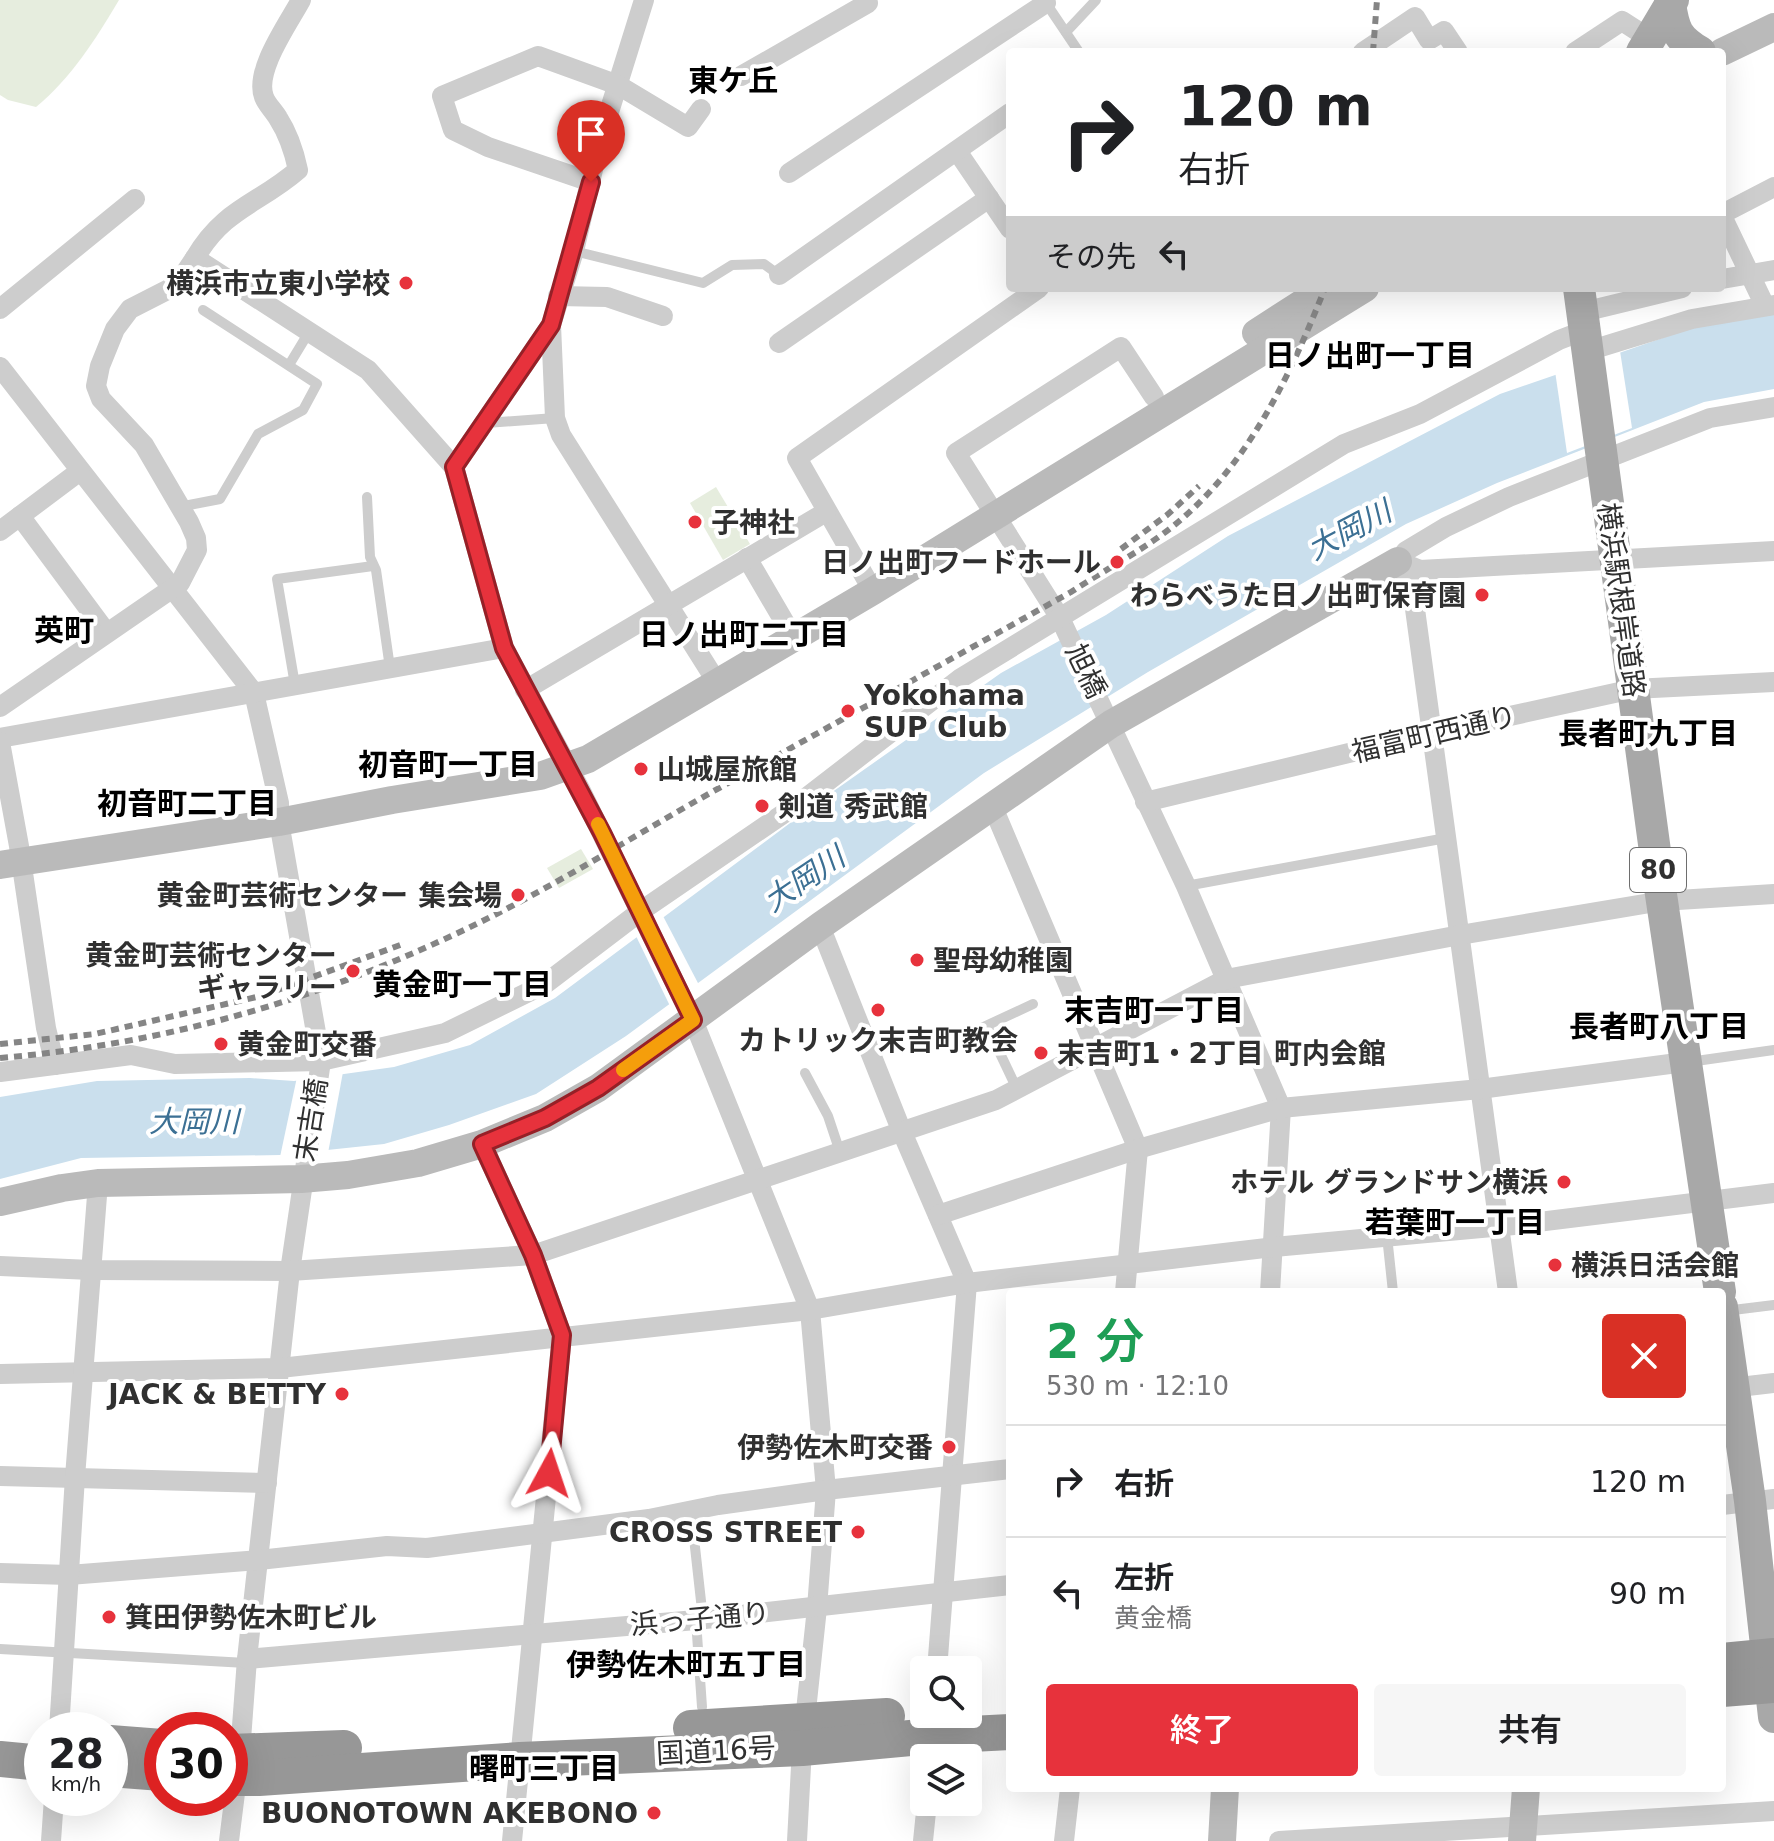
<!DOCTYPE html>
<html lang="ja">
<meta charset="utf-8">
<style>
:root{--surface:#fff;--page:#f6f6f6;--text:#202124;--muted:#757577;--line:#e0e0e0;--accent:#e7323c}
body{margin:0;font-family:"DejaVu Sans","Noto Sans JP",sans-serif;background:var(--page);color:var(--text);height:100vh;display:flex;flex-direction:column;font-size:30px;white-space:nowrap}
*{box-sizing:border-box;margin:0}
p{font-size:26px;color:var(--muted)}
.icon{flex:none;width:44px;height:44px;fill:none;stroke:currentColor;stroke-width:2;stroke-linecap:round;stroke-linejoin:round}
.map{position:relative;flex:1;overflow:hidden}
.sheet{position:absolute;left:1006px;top:1288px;width:720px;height:504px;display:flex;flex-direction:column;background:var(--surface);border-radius:8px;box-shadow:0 8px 32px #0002}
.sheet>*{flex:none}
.hud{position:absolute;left:1006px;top:48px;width:720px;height:244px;border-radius:8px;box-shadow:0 8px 32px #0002;background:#fff;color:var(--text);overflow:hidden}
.controls{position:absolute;left:910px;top:1656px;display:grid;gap:16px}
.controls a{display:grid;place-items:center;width:72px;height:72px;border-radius:8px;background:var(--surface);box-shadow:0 8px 32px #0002;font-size:40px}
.speed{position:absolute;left:24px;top:1712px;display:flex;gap:16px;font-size:40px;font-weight:700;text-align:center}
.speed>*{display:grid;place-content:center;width:104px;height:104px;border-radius:50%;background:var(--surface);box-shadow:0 8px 32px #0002;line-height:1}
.speed small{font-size:20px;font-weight:400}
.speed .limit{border:12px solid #d22;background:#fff;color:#111}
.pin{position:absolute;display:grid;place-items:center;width:68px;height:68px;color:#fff;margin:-82px -34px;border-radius:50% 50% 50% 0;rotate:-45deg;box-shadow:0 0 8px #0007}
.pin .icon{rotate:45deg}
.me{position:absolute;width:88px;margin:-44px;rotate:5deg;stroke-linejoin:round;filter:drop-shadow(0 0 6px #0008)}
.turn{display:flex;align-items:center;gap:28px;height:168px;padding:0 40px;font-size:36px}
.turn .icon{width:104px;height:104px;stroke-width:2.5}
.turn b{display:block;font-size:56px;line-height:68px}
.then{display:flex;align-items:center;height:76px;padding:0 40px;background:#0003;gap:16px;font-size:30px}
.round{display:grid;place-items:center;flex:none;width:84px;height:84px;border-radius:8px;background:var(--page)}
.overview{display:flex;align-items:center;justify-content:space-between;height:136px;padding:0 40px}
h1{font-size:48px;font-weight:600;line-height:60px;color:#1e9e55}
.cta{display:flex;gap:16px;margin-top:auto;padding:16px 40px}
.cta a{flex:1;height:92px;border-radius:8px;background:var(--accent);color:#fff;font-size:32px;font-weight:600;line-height:92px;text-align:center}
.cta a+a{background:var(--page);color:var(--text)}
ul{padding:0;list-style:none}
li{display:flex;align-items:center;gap:24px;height:112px;padding:0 40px;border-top:2px solid var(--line)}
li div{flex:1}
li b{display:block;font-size:30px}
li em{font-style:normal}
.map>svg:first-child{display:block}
.green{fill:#e6edde}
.water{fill:#cadfed}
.pier{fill:#fff}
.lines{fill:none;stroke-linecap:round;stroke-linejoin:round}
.lane{stroke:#cdcdcd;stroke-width:10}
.street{stroke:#cdcdcd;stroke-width:20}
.secondary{stroke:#bababa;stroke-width:28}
.primary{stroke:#a8a8a8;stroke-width:32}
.highway{stroke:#979797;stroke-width:36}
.rail{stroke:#858585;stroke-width:6;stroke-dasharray:8 6;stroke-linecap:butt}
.route-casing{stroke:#962027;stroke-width:20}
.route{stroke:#e7323c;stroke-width:14}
.slow{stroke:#f59e0b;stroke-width:14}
.poi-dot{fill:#e7323c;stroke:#fff;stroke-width:3}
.labels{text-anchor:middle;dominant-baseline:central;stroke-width:8;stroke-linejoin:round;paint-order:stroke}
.shield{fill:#fff;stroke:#6e6e6e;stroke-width:2}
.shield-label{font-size:26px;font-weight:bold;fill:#303030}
.poi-label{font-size:28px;font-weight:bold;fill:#303030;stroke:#fff;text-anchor:end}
.street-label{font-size:28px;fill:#303030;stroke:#fff}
.neighbourhood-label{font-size:30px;font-weight:bold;fill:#000;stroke:#fff}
.water-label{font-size:30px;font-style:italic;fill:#3c7094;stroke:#fff}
</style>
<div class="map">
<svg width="1774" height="1841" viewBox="0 0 1774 1841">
<rect width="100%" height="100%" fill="#fff"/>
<g class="green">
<path d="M0 0H119C96 39 71 78 36 107L8 100 0 95Z"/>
<polygon points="716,487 750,544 723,560 690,503"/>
<polygon points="581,849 593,869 559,888 547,868"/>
</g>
<polygon class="water" points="1774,311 1774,389 1704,402 1497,483 1406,524 1148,672 984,773 626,1036 536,1094 449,1125 384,1144 280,1155 81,1158 0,1179 0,1097 97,1081 250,1078 294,1081 394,1067 470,1045 555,998 821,800 1001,673 1106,615 1228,536 1500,394 1706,323"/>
<g class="pier">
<polygon points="1620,351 1632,428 1567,453 1555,371"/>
<polygon points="663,916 699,985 670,1006 635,934"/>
<polygon points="343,1072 328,1153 280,1157 297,1077"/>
</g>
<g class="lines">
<g class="lane">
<polyline points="1046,3 1079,52"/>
<polyline points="1066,32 1096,0"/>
<polyline points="574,251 703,283 732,265 764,264 779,275"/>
<polyline points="289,365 309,332"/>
<polyline points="486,423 555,418"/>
<polyline points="367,497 370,557 376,570 390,668"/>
<polyline points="179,507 220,499 258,434 303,410 317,384 203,310"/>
<polyline points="295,685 277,579 373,566"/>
<polyline points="1186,886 1446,838"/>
<polyline points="987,1026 1017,1089"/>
<polyline points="947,1044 1033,1004"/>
<polyline points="1689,1062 1774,1050"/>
<polyline points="805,1073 828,1116 840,1152"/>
<polyline points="1387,1236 1393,1292"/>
<polyline points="1725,1311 1774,1305"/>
<polyline points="691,1511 703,1619"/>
<polyline points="696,1620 702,1707"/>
<polyline points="0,1649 246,1663"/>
</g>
<g class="street">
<path d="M301 0C288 24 254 71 264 97 267 105 274 111 278 118 289 135 294 151 298 170 259 204 224 208 195 258L368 370 454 467"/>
<polyline points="644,0 599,144 574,251 551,325 555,418 561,435 718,684"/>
<polyline points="1363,52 1415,17 1429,40 1444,31 1458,52"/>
<polyline points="1575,52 1622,21 1650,39"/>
<polyline points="741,76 868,3 867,0"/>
<polyline points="957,151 1010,229"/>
<polyline points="789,173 1046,3"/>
<polyline points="591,182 488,147 453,130 442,96 538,56 618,85 688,127 701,109"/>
<polyline points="1722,214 1774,187"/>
<polyline points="1722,216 1765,306"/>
<polyline points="779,275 1010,113"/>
<polyline points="1722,279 1774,270"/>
<polyline points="558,296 607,297 663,316"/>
<polyline points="0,309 135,199"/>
<polyline points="1583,312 1682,288"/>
<polyline points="551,325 454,467 504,648 580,789 693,1020 810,1310 826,1490 817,1608 802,1748 797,1841"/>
<polyline points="779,343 989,198"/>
<polyline points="1588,351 1692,319 1774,305"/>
<polyline points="0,367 254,693 279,803 279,822 321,1061 290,1271 247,1659 240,1753 229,1841"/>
<polyline points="1154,397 1121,347 956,453 1060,618 1186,886 1281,1108 1270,1292"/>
<polyline points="20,516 106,632"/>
<polyline points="0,531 80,471"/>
<polyline points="747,558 785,623"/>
<polyline points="1398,561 1412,587 1508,1292"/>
<polyline points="1398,561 1406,551 1446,527 1509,497 1710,418 1774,407"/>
<polyline points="1398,561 1420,570 1774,551"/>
<polyline points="873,591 797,458 1039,288"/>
<polyline points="525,690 826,512"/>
<polyline points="0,707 180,583 197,550 196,538 189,522 144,445 101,399 96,386 100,366 115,329 130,309 177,285 195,258"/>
<polyline points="0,738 504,648"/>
<polyline points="0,742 19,846 46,1028 55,1065"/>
<polyline points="1145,802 1432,733 1633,689 1774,682"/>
<polyline points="992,805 1138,1149 1125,1292"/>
<polyline points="820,926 902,1132 967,1283 937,1670"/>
<polyline points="0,1072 131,1055 175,1064 321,1061 445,1033 545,984 641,911 802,801 961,678 1344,444 1420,414 1559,340 1585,330"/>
<polyline points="482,1144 533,1255 562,1335 512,1841"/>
<polyline points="938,1215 1138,1149 1281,1108 1480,1089 1685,1062"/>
<polyline points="0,1266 91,1270 290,1271 533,1255 996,1100 1226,979 1460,935 1662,901 1774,894"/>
<polyline points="0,1374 280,1368 810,1310 967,1283 1274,1247 1514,1225 1774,1193"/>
<polyline points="1722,1389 1774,1383"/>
<polyline points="0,1476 267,1483"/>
<polyline points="1722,1505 1774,1499"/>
<polyline points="0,1573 69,1575 259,1560 387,1546 427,1548 649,1519 718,1505 826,1490 1010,1469"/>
<polyline points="247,1659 696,1620 1010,1585"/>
<polyline points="59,1730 75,1477 98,1183"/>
<polyline points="930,1758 934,1714"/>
<polyline points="51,1841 54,1798"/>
<polyline points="923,1841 927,1802"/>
<polyline points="1064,1841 1070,1788"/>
<polyline points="1279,1841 1774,1811"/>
</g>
<g class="secondary">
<polyline points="1722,52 1774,27"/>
<polyline points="1256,333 1326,288"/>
<polyline points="0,865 279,822 392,800 540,776 588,759 873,591 1365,288"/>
<polyline points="0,1202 62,1188 98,1183 301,1179 348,1175 418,1163 482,1144 545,1118 598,1088 820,926 1111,724 1398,561"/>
<polyline points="1222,1841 1225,1788"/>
<polyline points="1522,1841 1526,1788"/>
</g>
<g class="primary">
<path d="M1670 4C1674 30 1677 38 1700 52"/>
<polyline points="1642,52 1673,0"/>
<polyline points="1579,288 1659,881 1720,1292"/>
<polyline points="1722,1307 1750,1501 1774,1717"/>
</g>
<g class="highway">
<polyline points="1722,1661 1774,1656"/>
<polyline points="1722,1689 1774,1685"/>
<polyline points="691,1728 887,1716"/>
<polyline points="110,1743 162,1747"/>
<polyline points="230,1752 344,1748"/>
<polyline points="0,1759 42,1763"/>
<polyline points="110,1769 162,1773"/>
<polyline points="230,1778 259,1778 520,1760 802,1748 932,1736 1010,1732"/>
</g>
<g class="rail">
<polyline points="1373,52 1377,0"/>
<polyline points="1121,549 1167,515 1199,486"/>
<polyline points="0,1044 95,1034 261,996 403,944"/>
<path d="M0 1058C164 1044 315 1001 464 930 544 892 619 845 696 801 821 731 946 662 1071 592 1109 567 1150 547 1184 517 1253 456 1292 371 1325 288"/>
</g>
</g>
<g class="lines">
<g class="route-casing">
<polyline id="route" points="549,1473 562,1335 533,1255 482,1144 545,1118 598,1088 693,1020 602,833 504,648 454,467 551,325 591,182"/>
</g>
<use href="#route" class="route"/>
<polyline class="slow" points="598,824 693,1020 623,1070"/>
</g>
<g class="poi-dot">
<circle cx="406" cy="283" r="8"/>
<circle cx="695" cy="522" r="8"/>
<circle cx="1117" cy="562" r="8"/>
<circle cx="1482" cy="595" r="8"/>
<circle cx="848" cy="711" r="8"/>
<circle cx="641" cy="769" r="8"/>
<circle cx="762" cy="806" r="8"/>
<circle cx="518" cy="895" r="8"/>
<circle cx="917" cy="960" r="8"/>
<circle cx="353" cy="971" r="8"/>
<circle cx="878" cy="1010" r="8"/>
<circle cx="221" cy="1044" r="8"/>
<circle cx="1041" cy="1053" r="8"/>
<circle cx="1564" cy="1182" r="8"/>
<circle cx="1555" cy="1265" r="8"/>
<circle cx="342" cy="1394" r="8"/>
<circle cx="949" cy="1447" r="8"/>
<circle cx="858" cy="1532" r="8"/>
<circle cx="109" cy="1617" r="8"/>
<circle cx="654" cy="1813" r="8"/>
</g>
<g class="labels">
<rect class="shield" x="1630" y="848" width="56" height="44" rx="6"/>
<g class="shield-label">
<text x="1658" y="870">80</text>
</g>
<g class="poi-label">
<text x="390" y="283">横浜市立東小学校</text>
<text x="711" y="522" text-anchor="start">子神社</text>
<text x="1101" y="562">日ノ出町フードホール</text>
<text x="1466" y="595">わらべうた日ノ出町保育園</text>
<text x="864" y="695" text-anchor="start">Yokohama<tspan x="864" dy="32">SUP Club</tspan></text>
<text x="657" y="769" text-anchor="start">山城屋旅館</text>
<text x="778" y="806" text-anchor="start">剣道 秀武館</text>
<text x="502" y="895">黄金町芸術センター 集会場</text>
<text x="337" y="955">黄金町芸術センター<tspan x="337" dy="32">ギャラリー</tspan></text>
<text x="933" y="960" text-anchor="start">聖母幼稚園</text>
<text x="878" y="1040" text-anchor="middle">カトリック末吉町教会</text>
<text x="237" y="1044" text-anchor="start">黄金町交番</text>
<text x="1057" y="1053" text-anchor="start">末吉町1・2丁目 町内会館</text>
<text x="1548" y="1182">ホテル グランドサン横浜</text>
<text x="1571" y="1265" text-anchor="start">横浜日活会館</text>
<text x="326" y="1394">JACK &amp; BETTY</text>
<text x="933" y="1447">伊勢佐木町交番</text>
<text x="842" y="1532">CROSS STREET</text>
<text x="125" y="1617" text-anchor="start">箕田伊勢佐木町ビル</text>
<text x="638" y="1813">BUONOTOWN AKEBONO</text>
</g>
<g class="street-label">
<text transform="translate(1621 600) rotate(82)">横浜駅根岸道路</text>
<text transform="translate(1086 671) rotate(64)">旭橋</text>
<text transform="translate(1434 734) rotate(-13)">福富町西通り</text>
<text transform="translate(311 1120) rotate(-81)">末吉橋</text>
<text transform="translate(700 1619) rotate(-5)">浜っ子通り</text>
<text transform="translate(716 1751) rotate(-3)">国道16号</text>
</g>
<g class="neighbourhood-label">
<text x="733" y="80">東ケ丘</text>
<text x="1370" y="355">日ノ出町一丁目</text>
<text x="64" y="630">英町</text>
<text x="744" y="634">日ノ出町二丁目</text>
<text x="1648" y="733">長者町九丁目</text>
<text x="448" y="764">初音町一丁目</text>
<text x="187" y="803">初音町二丁目</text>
<text x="462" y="984">黄金町一丁目</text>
<text x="1154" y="1010">末吉町一丁目</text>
<text x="1659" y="1026">長者町八丁目</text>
<text x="1455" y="1222">若葉町一丁目</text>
<text x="686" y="1664">伊勢佐木町五丁目</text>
<text x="544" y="1768">曙町三丁目</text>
</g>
<g class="water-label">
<text transform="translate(1349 530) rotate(-28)">大岡川</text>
<text transform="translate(804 879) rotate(-34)">大岡川</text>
<text x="194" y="1121">大岡川</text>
</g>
</g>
</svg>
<div class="controls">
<a><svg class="icon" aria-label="search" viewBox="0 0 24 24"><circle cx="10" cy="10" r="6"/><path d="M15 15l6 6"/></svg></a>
<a><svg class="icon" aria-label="layers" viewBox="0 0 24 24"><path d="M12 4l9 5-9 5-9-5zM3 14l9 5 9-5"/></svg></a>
</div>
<div class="speed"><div>28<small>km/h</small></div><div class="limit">30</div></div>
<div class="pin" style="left:591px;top:182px;background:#d93025"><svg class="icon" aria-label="arrive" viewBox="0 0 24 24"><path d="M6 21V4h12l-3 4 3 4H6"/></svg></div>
<svg class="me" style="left:549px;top:1473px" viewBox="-20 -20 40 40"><path d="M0-17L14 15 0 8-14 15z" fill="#e7323c" stroke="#fff" stroke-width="4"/></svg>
<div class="hud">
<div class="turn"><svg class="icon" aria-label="right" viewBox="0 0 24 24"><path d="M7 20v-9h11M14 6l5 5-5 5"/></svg><div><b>120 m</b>右折</div></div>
<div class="then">その先<svg class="icon" aria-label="left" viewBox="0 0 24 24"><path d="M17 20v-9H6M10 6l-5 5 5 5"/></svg></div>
</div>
<section class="sheet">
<div class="overview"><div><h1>2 分</h1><p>530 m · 12:10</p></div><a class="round" style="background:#d93025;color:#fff"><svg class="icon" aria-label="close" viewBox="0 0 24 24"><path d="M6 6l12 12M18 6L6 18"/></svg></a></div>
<ul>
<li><svg class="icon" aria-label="right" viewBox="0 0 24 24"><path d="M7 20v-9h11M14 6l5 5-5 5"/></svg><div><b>右折</b></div><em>120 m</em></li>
<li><svg class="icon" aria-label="left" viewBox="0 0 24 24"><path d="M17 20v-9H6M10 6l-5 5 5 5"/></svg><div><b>左折</b><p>黄金橋</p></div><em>90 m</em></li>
</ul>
<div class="cta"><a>終了</a><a>共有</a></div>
</section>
</div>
